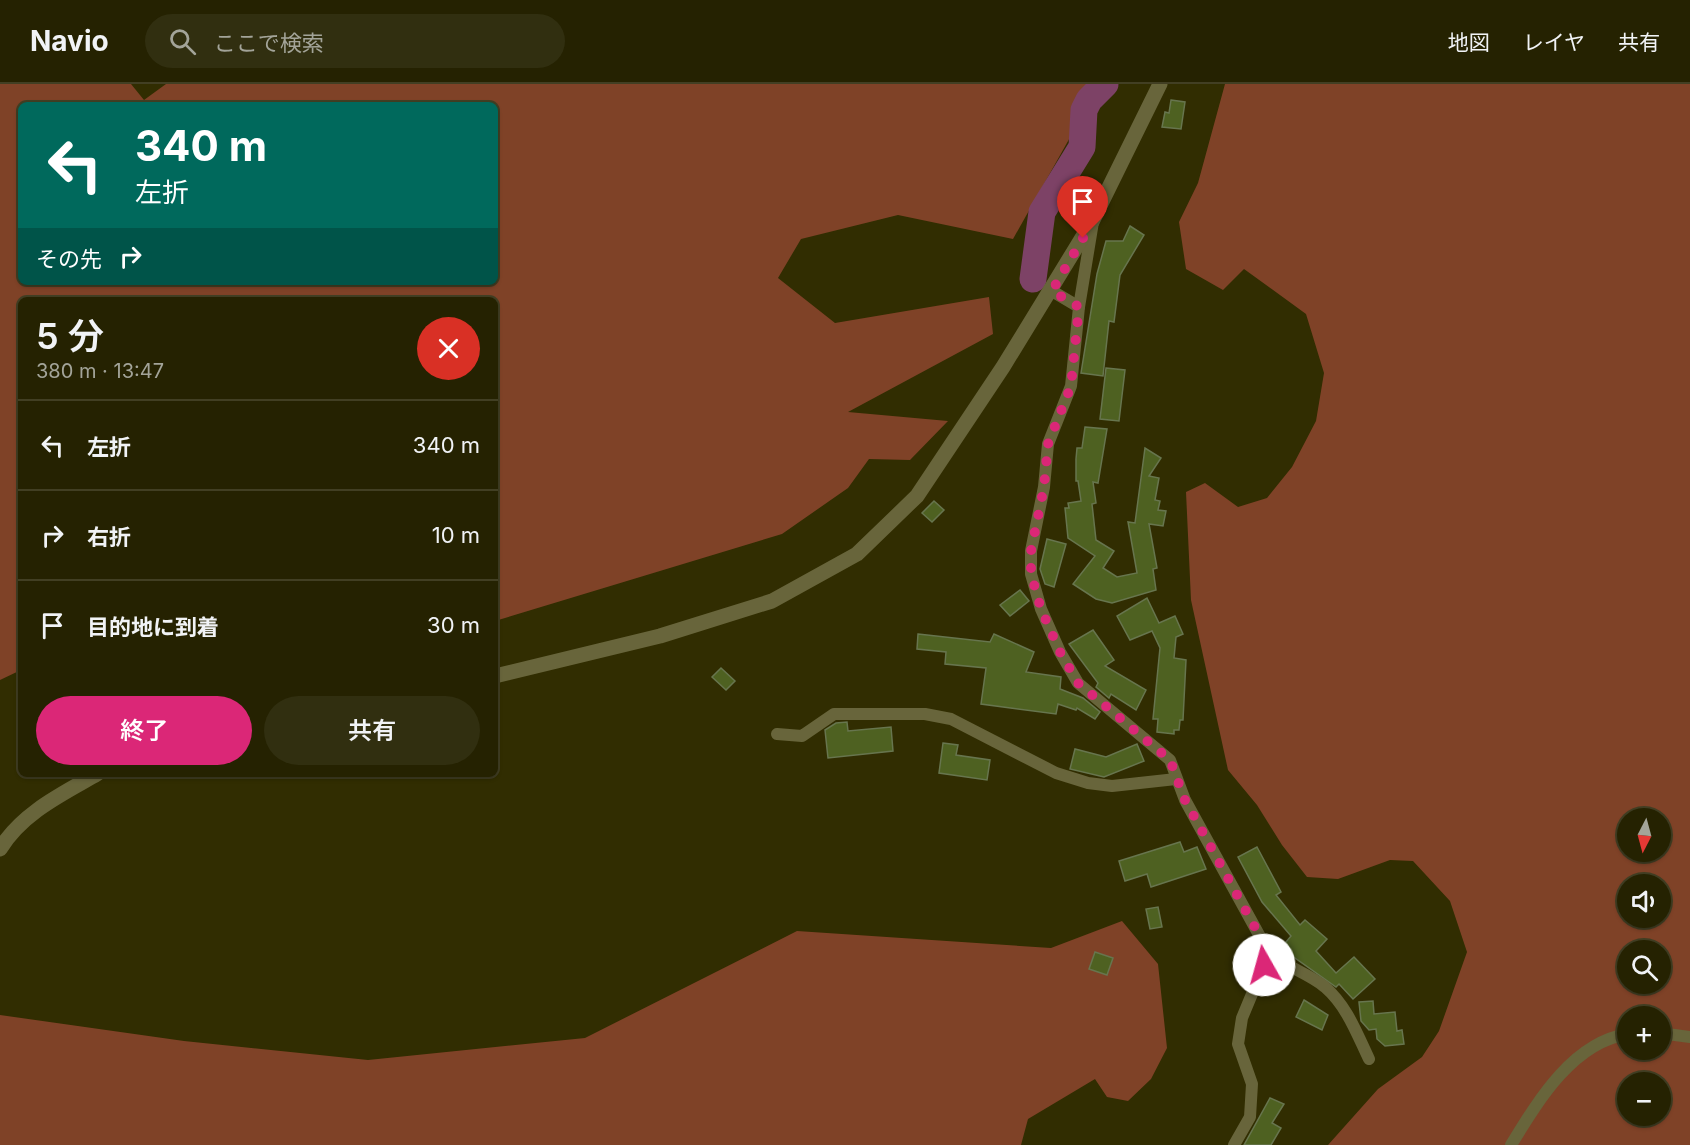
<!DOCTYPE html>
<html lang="ja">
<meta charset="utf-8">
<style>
:root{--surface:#252201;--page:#312f10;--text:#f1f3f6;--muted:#a3a499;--line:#423f23;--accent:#db2777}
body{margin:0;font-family:Inter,"Noto Sans JP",sans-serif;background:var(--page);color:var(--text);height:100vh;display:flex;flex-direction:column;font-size:22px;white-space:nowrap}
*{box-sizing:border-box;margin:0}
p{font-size:20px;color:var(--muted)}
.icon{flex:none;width:33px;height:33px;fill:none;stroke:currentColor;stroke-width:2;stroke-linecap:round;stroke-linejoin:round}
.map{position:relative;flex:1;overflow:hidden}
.side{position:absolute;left:18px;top:213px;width:480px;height:480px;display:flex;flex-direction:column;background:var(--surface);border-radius:9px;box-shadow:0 2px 4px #0004,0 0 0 2px var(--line)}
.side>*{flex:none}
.banner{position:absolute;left:18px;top:18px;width:480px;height:183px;border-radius:9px;box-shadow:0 2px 4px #0004,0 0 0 2px var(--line);background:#00695c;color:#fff;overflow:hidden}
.needle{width:39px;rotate:186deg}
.controls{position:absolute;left:1617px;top:724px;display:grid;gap:12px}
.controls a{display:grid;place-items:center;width:54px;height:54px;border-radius:50%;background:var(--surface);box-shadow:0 2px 4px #0004,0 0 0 2px var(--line);font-size:30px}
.pin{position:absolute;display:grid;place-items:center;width:51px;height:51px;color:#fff;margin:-62px -26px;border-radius:50% 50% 50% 0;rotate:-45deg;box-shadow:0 0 6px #0007}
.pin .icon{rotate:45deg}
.me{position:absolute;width:66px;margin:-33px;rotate:353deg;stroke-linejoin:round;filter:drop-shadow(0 0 4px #0008)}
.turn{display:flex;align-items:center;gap:21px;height:126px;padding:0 18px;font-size:27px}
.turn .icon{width:78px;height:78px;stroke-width:2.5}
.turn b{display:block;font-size:42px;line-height:51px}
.then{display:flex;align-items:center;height:57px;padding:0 18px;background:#0003;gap:12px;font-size:22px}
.round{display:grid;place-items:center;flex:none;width:63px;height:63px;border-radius:32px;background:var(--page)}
.head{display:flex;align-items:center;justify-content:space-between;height:102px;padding:0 18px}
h1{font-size:36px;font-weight:600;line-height:45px}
.button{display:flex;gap:12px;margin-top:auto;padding:12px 18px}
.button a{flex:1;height:69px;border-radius:36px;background:var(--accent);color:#fff;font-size:24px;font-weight:600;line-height:69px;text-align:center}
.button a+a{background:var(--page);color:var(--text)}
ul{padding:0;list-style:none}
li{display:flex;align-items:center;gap:18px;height:90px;padding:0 18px;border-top:2px solid var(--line)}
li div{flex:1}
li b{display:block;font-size:22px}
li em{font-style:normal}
header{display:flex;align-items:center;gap:36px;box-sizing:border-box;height:84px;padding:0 30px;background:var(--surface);border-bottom:2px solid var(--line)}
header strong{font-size:28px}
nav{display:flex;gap:33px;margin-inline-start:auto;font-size:21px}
.search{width:420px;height:54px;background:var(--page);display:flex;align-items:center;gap:15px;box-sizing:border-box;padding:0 21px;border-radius:33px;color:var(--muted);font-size:22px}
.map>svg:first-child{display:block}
.forest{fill:#7f4227;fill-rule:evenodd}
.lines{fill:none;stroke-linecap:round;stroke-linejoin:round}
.river{stroke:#7d4266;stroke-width:27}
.building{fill:#4e6121;stroke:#67754e;stroke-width:1.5}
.minor{stroke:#68653b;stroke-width:12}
.tertiary{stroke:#68653b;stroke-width:15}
.route{stroke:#db2777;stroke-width:10;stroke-dasharray:0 18}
</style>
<header>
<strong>Navio</strong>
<div class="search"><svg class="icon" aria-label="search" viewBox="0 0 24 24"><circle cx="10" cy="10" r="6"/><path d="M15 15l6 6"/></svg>ここで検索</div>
<nav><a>地図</a><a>レイヤ</a><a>共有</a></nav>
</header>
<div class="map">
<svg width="1690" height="1061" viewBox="0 0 1690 1061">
<rect width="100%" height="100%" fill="#312d01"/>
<g class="forest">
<path d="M0 0H131L144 16 166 0H1100L1013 155 898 131 801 155 778 194 835 239 989 213 993 250 848 328 948 337 910 376 869 375 848 404 782 450 495 537V216H21V586L0 596ZM21 21H495V198H21Z"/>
<path d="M1225 0H1690V1061H1328L1378 1005 1422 973 1439 947 1467 868 1450 817 1413 777 1390 776 1338 795 1307 793 1282 761 1257 721 1228 686 1191 516 1186 408 1205 399 1238 423 1267 414 1292 383 1316 337 1324 289 1306 230 1244 185 1223 206 1186 185 1179 138 1198 99ZM1628 735H1660V768H1628ZM1628 801H1660V834H1628ZM1628 867H1660V900H1628ZM1628 933H1660V966H1628ZM1628 999H1660V1032H1628Z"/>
<polygon points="1122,837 1158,880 1167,964 1151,995 1128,1017 1107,1013 1095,995 1028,1035 1021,1061 0,1061 0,931 184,957 368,976 585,954 797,847 1051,864"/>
</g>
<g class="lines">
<polyline class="river" points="1033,195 1042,128 1082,63 1084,26 1089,16 1105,0"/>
</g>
<g class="building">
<polygon points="1171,16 1185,18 1181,45 1162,43 1165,28 1169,29"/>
<polygon points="1130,142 1144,151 1120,191 1114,238 1109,237 1103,292 1081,289 1097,190 1106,157 1123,157"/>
<polygon points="1106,284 1125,286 1119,337 1100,335"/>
<polygon points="1085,343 1107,345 1098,399 1093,398 1096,419 1092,420 1096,456 1114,467 1103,484 1117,493 1137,489 1128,438 1135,439 1145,364 1161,374 1149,392 1159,394 1155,416 1160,417 1158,426 1166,427 1163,442 1149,440 1157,484 1153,485 1156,506 1112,519 1096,515 1073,500 1095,472 1068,454 1065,424 1069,424 1068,419 1081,417 1078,397 1076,397 1076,375 1077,364 1082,364"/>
<polygon points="934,417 944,426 932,438 922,429"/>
<polygon points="1047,455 1066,460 1054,503 1045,500 1040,485"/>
<polygon points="1020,506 1029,517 1010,532 1000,521"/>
<polygon points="1147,514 1159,539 1175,532 1183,550 1176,553 1174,574 1186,576 1183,636 1180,636 1179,646 1174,646 1174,650 1157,648 1158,635 1153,635 1160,564 1152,547 1130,556 1117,532"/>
<polygon points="1093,546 1114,576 1105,582 1146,606 1136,626 1111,610 1109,614 1096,603 1098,599 1069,560"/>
<polygon points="918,550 990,558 994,550 1034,568 1026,588 1061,593 1060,605 1083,614 1100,628 1095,635 1077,624 1076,626 1058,620 1056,630 981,620 986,584 945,580 946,568 917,565"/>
<polygon points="721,584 735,597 726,606 712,593"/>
<polygon points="847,638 848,647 891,643 893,667 828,674 825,646 836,639"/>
<polygon points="943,659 958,661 956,671 990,676 987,696 939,689"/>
<polygon points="1137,660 1144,677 1104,693 1070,685 1075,665 1106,673"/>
<polygon points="1180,758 1184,768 1197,763 1206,785 1151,803 1147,790 1125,797 1119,777"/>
<polygon points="1257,763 1281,808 1276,811 1300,841 1305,836 1327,855 1316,867 1336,889 1354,873 1375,895 1353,915 1339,900 1336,903 1281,864 1291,852 1262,818 1238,773"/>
<polygon points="1158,823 1162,843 1150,845 1146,825"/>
<polygon points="1095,868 1113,874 1107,891 1089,885"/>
<polygon points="1304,916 1328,931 1322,946 1296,933"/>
<polygon points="1373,917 1374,930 1395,928 1397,947 1402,946 1404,960 1385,962 1377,955 1376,945 1369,946 1361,937 1359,918"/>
<polygon points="1270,1014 1284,1020 1272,1039 1281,1044 1271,1061 1244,1061"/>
</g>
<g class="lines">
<g class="minor">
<path d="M1052 207 1079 223 1071 302 1048 360 1044 403 1031 467V490L1041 525 1060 568 1078 599 1170 676 1185 716 1269 869C1286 883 1308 889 1325 903 1347 922 1357 950 1369 975"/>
<polyline points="1079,223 1093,138"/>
<polyline points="777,650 802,652 834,630 925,630 951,635 1056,689 1088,699 1112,702 1176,695"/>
<polyline points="1660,949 1690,953"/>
<polyline points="1234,1061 1250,1033 1252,1000 1238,960 1242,934 1269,869"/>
<path d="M1511 1061C1538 1017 1573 958 1628 950"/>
</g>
<g class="tertiary">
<polyline points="495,592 660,552 772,517 857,470 917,412 1003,283 1093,136 1160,0"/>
<path d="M0 765C22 729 62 710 97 690"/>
</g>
</g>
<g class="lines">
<polyline class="route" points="1083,154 1052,207 1079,223 1071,302 1048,360 1044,403 1031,467 1031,490 1041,525 1060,568 1078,599 1170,676 1185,716 1269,869 1264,881"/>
</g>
</svg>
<div class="controls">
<a><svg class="needle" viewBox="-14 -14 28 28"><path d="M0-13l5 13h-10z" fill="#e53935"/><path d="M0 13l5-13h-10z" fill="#a3a499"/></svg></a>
<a><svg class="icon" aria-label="sound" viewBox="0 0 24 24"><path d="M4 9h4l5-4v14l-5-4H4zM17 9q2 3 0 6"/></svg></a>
<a><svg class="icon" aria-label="search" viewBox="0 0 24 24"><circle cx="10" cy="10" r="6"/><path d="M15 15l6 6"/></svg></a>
<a>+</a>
<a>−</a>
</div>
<div class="pin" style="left:1083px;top:154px;background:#d93025"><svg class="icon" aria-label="arrive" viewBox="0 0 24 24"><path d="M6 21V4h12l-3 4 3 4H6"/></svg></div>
<svg class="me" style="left:1264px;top:881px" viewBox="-20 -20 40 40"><circle r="19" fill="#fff"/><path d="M0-13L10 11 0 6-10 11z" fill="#db2777"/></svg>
<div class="banner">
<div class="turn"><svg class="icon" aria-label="left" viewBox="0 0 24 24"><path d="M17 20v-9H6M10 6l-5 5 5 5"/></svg><div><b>340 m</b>左折</div></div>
<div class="then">その先<svg class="icon" aria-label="right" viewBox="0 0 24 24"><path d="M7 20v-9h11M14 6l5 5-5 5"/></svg></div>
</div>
<section class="side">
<div class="head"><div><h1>5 分</h1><p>380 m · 13:47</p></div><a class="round" style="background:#d93025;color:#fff"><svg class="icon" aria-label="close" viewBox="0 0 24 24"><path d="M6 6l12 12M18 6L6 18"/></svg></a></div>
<ul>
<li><svg class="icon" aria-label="left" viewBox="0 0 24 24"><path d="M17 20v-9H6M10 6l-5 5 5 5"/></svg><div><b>左折</b></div><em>340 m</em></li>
<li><svg class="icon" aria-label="right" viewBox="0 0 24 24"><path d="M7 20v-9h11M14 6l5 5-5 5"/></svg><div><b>右折</b></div><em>10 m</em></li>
<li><svg class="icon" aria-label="arrive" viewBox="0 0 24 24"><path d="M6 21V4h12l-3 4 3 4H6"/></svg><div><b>目的地に到着</b></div><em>30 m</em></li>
</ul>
<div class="button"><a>終了</a><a>共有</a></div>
</section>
</div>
